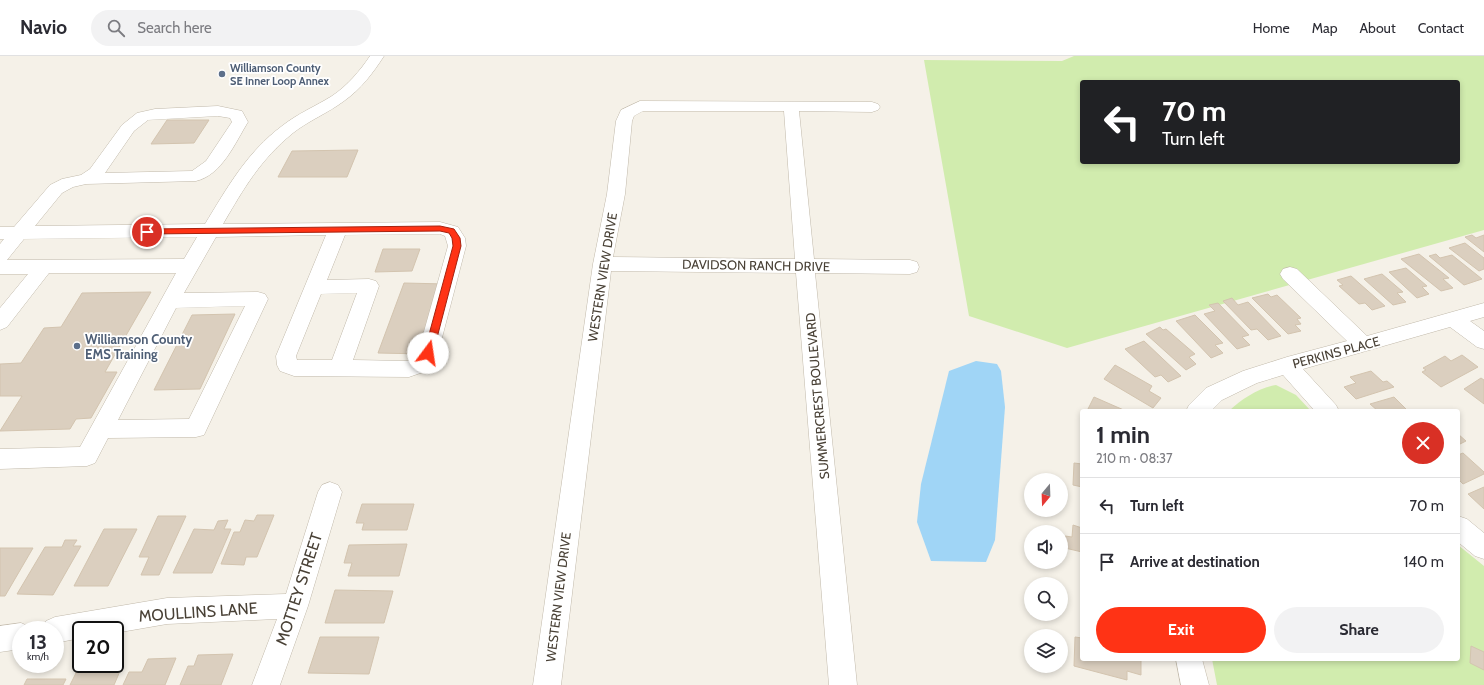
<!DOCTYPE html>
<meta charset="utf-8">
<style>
:root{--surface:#fff;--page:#f2f2f3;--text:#2b2b33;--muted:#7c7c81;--line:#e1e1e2;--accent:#ff3315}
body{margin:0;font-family:Cabin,sans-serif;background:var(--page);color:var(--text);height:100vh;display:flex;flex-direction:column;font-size:15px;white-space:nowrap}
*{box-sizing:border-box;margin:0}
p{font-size:13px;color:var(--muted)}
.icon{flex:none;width:22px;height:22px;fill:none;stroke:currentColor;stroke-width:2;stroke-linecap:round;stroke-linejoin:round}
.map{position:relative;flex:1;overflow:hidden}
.panel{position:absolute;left:1080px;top:353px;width:380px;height:252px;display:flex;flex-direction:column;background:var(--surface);border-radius:4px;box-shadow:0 2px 6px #0003}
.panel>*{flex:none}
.top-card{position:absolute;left:1080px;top:24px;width:380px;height:84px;border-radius:4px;box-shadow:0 2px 6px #0003;background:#202124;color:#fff;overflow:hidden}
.needle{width:26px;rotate:199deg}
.fabs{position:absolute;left:1024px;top:417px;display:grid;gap:8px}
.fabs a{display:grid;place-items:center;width:44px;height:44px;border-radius:50%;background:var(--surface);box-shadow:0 2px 6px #0003;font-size:20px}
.speed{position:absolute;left:12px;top:565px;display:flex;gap:8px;font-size:20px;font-weight:700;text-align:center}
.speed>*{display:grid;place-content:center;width:52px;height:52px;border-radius:50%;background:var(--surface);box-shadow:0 2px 6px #0003;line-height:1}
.speed small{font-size:10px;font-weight:400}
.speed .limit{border:2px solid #111;border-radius:6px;background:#fff;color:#111}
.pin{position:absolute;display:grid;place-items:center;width:34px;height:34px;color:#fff;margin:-17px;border:2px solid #fff;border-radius:50%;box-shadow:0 1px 4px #0007}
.me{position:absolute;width:44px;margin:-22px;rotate:14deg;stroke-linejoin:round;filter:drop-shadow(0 0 3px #0008)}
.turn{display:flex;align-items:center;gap:14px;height:84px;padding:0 16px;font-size:18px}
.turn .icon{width:52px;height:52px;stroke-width:2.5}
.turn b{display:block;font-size:28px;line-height:34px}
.round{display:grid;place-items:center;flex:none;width:42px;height:42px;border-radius:21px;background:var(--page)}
.overview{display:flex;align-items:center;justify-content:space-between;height:68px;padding:0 16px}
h1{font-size:24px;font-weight:800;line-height:30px}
.cta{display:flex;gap:8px;margin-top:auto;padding:8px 16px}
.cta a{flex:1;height:46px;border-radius:24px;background:var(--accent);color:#fff;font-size:16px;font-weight:800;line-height:46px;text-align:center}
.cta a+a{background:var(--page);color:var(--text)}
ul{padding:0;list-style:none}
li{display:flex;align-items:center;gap:12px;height:56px;padding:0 16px;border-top:1px solid var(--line)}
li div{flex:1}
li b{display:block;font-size:15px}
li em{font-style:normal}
header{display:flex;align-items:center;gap:24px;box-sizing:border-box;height:56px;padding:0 20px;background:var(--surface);border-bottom:1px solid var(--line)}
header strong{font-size:19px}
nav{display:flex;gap:22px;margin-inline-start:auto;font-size:14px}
.search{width:280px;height:36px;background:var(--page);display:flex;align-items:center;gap:10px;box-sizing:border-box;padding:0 14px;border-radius:22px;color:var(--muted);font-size:15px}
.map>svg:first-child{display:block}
.green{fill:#d1ecae;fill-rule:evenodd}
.water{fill:#a0d5f6}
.building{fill:#dbcfbf;stroke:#d3c4af}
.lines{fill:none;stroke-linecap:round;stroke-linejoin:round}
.minor-casing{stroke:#c1b9aa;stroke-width:1}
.minor{fill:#fff;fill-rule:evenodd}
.route{fill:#ff3315;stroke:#a6210e}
.service-dot{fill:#5c6f8a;stroke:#fff;stroke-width:1.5}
.labels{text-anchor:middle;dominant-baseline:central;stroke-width:3.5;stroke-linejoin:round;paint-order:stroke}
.far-service-label{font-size:11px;font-weight:bold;fill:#4e5e75;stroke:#fff;text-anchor:start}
.street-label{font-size:13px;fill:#494136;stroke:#fff}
.service-label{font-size:13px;font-weight:bold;fill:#4e5e75;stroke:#fff;text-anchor:start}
.near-street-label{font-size:16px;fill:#494136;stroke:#fff}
</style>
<header>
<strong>Navio</strong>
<div class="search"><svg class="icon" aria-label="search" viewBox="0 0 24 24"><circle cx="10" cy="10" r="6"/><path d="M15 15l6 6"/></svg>Search here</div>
<nav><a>Home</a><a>Map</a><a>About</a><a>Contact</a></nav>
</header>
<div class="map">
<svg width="1484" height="629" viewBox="0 0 1484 629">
<rect width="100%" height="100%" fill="#f5f1e8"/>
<g class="green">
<path d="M1074 0H1484V174L1067 292 969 260 924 4 1062 5ZM1082 26H1458V106H1082Z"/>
<path d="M1276 329 1296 339 1311 355H1229C1242 343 1258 332 1276 329Z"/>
<polygon points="1458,489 1484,510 1484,629 1217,629 1212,603 1458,603"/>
</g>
<polygon class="water" points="976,305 997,308 1001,315 1005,351 995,484 986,506 931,505 917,466 921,428 949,315"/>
<g class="building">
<polygon points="167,64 209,64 194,87 151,88"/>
<polygon points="358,94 347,121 278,121 292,95"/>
<polygon points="1472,179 1476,182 1484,179 1484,196 1465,181"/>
<polygon points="1465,187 1484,202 1484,213 1479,215 1449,192"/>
<polygon points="383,193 420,193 412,215 375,216"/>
<polygon points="1419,198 1449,222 1443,223 1453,232 1441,235 1401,203"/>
<polygon points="1436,198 1440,202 1452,199 1482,223 1464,229 1429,200"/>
<polygon points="1406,212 1427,230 1422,231 1429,238 1417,242 1389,216"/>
<polygon points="1382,218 1403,236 1397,237 1406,246 1393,249 1364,223"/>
<polygon points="1351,220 1385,250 1372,254 1365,247 1359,248 1339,230 1343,229 1337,224"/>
<polygon points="404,227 446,228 423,298 378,297"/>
<polygon points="151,236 105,316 117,316 91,362 76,363 70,373 0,375 22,340 0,340 0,308 21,307 44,272 61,271 82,237"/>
<polygon points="1268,238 1271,241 1277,239 1301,262 1297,263 1301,268 1295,269 1301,275 1288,278 1252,242"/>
<polygon points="1232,242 1238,249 1248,246 1281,280 1268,284 1257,273 1251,274 1223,245"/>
<polygon points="1218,247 1249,279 1242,281 1250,289 1237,293 1204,258 1215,255 1209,249"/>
<polygon points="235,258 200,333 154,334 192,259"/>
<polygon points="1195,259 1223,287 1215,289 1223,297 1211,302 1176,265"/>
<polygon points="1160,271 1163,274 1166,273 1195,298 1189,301 1196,308 1186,314 1146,278"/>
<polygon points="1144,285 1181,320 1168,326 1161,319 1155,321 1125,293"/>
<polygon points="1462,299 1478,311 1441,331 1422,316 1426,314 1423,312 1445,300 1451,305"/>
<polygon points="1115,309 1152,330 1149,335 1161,342 1153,352 1104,323"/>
<polygon points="1371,315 1383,326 1387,325 1394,331 1356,343 1344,331 1356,327 1350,321"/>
<polygon points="1481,322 1484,324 1484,348 1464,333"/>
<polygon points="1094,341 1126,355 1087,355"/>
<polygon points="1394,341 1408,355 1378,355 1370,348"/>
<polygon points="1458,378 1466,385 1458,389"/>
<polygon points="1463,397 1484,416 1484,418 1463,428 1458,423 1458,399"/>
<polygon points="1074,407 1082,408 1082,431 1073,429"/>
<polygon points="1484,431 1484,453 1468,438"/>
<polygon points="362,448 414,448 407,474 362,474 364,467 356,467"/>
<polygon points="257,459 274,459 257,501 246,501 244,509 221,508 234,476 240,476 245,464 254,465"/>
<polygon points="158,460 186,460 159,519 141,519 149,501 139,501"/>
<polygon points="228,464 224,473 231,473 212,517 173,517 194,473 214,474 218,465"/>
<polygon points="1073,469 1082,472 1082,496 1065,492 1065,480 1072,481"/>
<polygon points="104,473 137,473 108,530 74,530"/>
<polygon points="65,484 77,484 73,490 81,490 53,539 17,538 45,491 62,491"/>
<polygon points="407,488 399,520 348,520 352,507 344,507 349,489"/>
<polygon points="0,492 33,492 5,540 0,540"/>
<polygon points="335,534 393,535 384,567 325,567"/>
<polygon points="320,581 379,581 369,618 308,617"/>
<polygon points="1075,581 1082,582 1082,603 1141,603 1141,619 1127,615 1127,624 1074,610"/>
<polygon points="1471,590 1484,596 1484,614 1470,607"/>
<polygon points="233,598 221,629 180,629 188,610 194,610 198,599"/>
<polygon points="176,602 165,629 123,629 129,616 142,616 148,603"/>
<polygon points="77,615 120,615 114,629 70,629"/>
<polygon points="27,623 66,623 63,629 24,629"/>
</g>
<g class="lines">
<g class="minor-casing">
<g id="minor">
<path d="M370 0H384C373 17 361 33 344 45 328 57 308 65 293 77 260 104 244 132 223 168L440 166 458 171 465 182 466 190 438 297 429 314 409 321 294 320 280 315 277 309 276 300 326 179 216 181 184 237 258 236 265 238 268 243 204 379 196 381 108 382 95 407 87 410 0 413V393L80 391 176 217H49L7 271 0 274V252L28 218H0V188L4 183H0V171H14L50 129 62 123 81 119 90 113 122 69 137 57 155 53 218 50 242 55 248 66C235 87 222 119 196 125L86 128 73 131 62 137 35 170 205 168C227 132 247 96 282 70 297 58 316 50 332 40 347 30 360 15 370 0ZM218 60 230 62 232 66 206 105 192 115 105 117 134 75 148 64ZM440 178 445 180 448 190 418 297 415 302 408 305 353 304 379 230 376 225 369 223 327 224 345 179ZM197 181 184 203 7 204 24 183ZM357 237 332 304H297L296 300 321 238ZM245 250 189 363 118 364 176 252Z"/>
<path d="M640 45 872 46 878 48 880 51 878 54 872 56 799 55 814 203 910 204 917 206 919 211 917 216 910 218 815 217 857 629H829L796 217 611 215 561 629H533L593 208 607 138 616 65 621 54ZM643 55H784L795 203 613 201 625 138 632 65 634 60Z"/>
<polygon points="1290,211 1297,213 1367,280 1484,247 1484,261 1470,265 1484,275 1484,293 1477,291 1450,271 1303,313 1336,349 1339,355 1315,355 1283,319 1257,327 1222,344 1211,355 1186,355 1189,349 1206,332 1243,315 1287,301 1347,285 1283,223 1280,218 1283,213"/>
<polygon points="330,426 338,429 342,436 308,550 280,629 252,629 277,563 167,568 115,577 115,574 81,574 81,582 55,587 55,574 42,574 46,565 55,561 167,542 286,538 318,436 322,429"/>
<polygon points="1458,460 1467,463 1484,477 1484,503 1475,500 1458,486"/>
<polygon points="21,567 30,571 32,574 21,574 21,593 0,596 0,570"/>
<polygon points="1176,603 1202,603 1209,629 1181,629"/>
</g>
</g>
<use href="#minor" class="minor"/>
</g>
<polygon class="route" points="440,170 454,173 460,182 461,190 433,297 428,301 424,297 453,190 452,182 449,177 440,175 147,178 143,176 147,173"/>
<g class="service-dot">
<circle cx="222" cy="18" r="4"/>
<circle cx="77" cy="290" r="4"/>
</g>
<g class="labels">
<g class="far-service-label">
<text x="230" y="12">Williamson County<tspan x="230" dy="13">SE Inner Loop Annex</tspan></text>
</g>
<g class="street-label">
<text transform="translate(756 209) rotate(1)">DAVIDSON RANCH DRIVE</text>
<text transform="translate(602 221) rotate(-81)">WESTERN VIEW DRIVE</text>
<text transform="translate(1336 296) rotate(-15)">PERKINS PLACE</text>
<text transform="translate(817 340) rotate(-95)">SUMMERCREST BOULEVARD</text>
<text transform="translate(558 541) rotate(-83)">WESTERN VIEW DRIVE</text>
</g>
<g class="service-label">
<text x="85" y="283">Williamson County<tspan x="85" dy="15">EMS Training</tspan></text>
</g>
<g class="near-street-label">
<text transform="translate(299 533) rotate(-72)">MOTTEY STREET</text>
<text transform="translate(198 556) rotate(-4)">MOULLINS LANE</text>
</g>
</g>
</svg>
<div class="fabs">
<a><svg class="needle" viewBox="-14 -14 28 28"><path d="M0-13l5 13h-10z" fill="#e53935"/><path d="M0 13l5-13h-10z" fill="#7c7c81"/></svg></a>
<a><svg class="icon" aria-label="sound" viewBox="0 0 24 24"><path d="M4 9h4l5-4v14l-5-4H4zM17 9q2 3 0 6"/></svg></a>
<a><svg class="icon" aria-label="search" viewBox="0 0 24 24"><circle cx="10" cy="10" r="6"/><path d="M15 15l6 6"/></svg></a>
<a><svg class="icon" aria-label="layers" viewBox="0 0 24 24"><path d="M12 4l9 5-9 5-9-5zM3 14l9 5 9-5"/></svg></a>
</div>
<div class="speed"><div>13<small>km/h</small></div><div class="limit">20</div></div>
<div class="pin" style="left:147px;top:176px;background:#d93025"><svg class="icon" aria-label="arrive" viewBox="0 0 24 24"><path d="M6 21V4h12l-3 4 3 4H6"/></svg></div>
<svg class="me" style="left:428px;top:297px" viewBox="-20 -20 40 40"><circle r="19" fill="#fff"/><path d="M0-13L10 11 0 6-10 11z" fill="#ff3315"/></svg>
<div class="top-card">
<div class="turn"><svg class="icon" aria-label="left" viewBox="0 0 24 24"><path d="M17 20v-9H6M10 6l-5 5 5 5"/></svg><div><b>70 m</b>Turn left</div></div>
</div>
<section class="panel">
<div class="overview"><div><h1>1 min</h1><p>210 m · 08:37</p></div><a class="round" style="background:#d93025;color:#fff"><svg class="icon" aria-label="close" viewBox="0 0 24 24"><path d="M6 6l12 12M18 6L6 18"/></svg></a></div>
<ul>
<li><svg class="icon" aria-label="left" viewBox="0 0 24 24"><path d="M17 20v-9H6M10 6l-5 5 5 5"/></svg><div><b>Turn left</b></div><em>70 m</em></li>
<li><svg class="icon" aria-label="arrive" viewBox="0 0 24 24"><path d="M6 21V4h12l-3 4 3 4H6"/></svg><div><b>Arrive at destination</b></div><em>140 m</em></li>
</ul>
<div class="cta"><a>Exit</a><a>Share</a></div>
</section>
</div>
